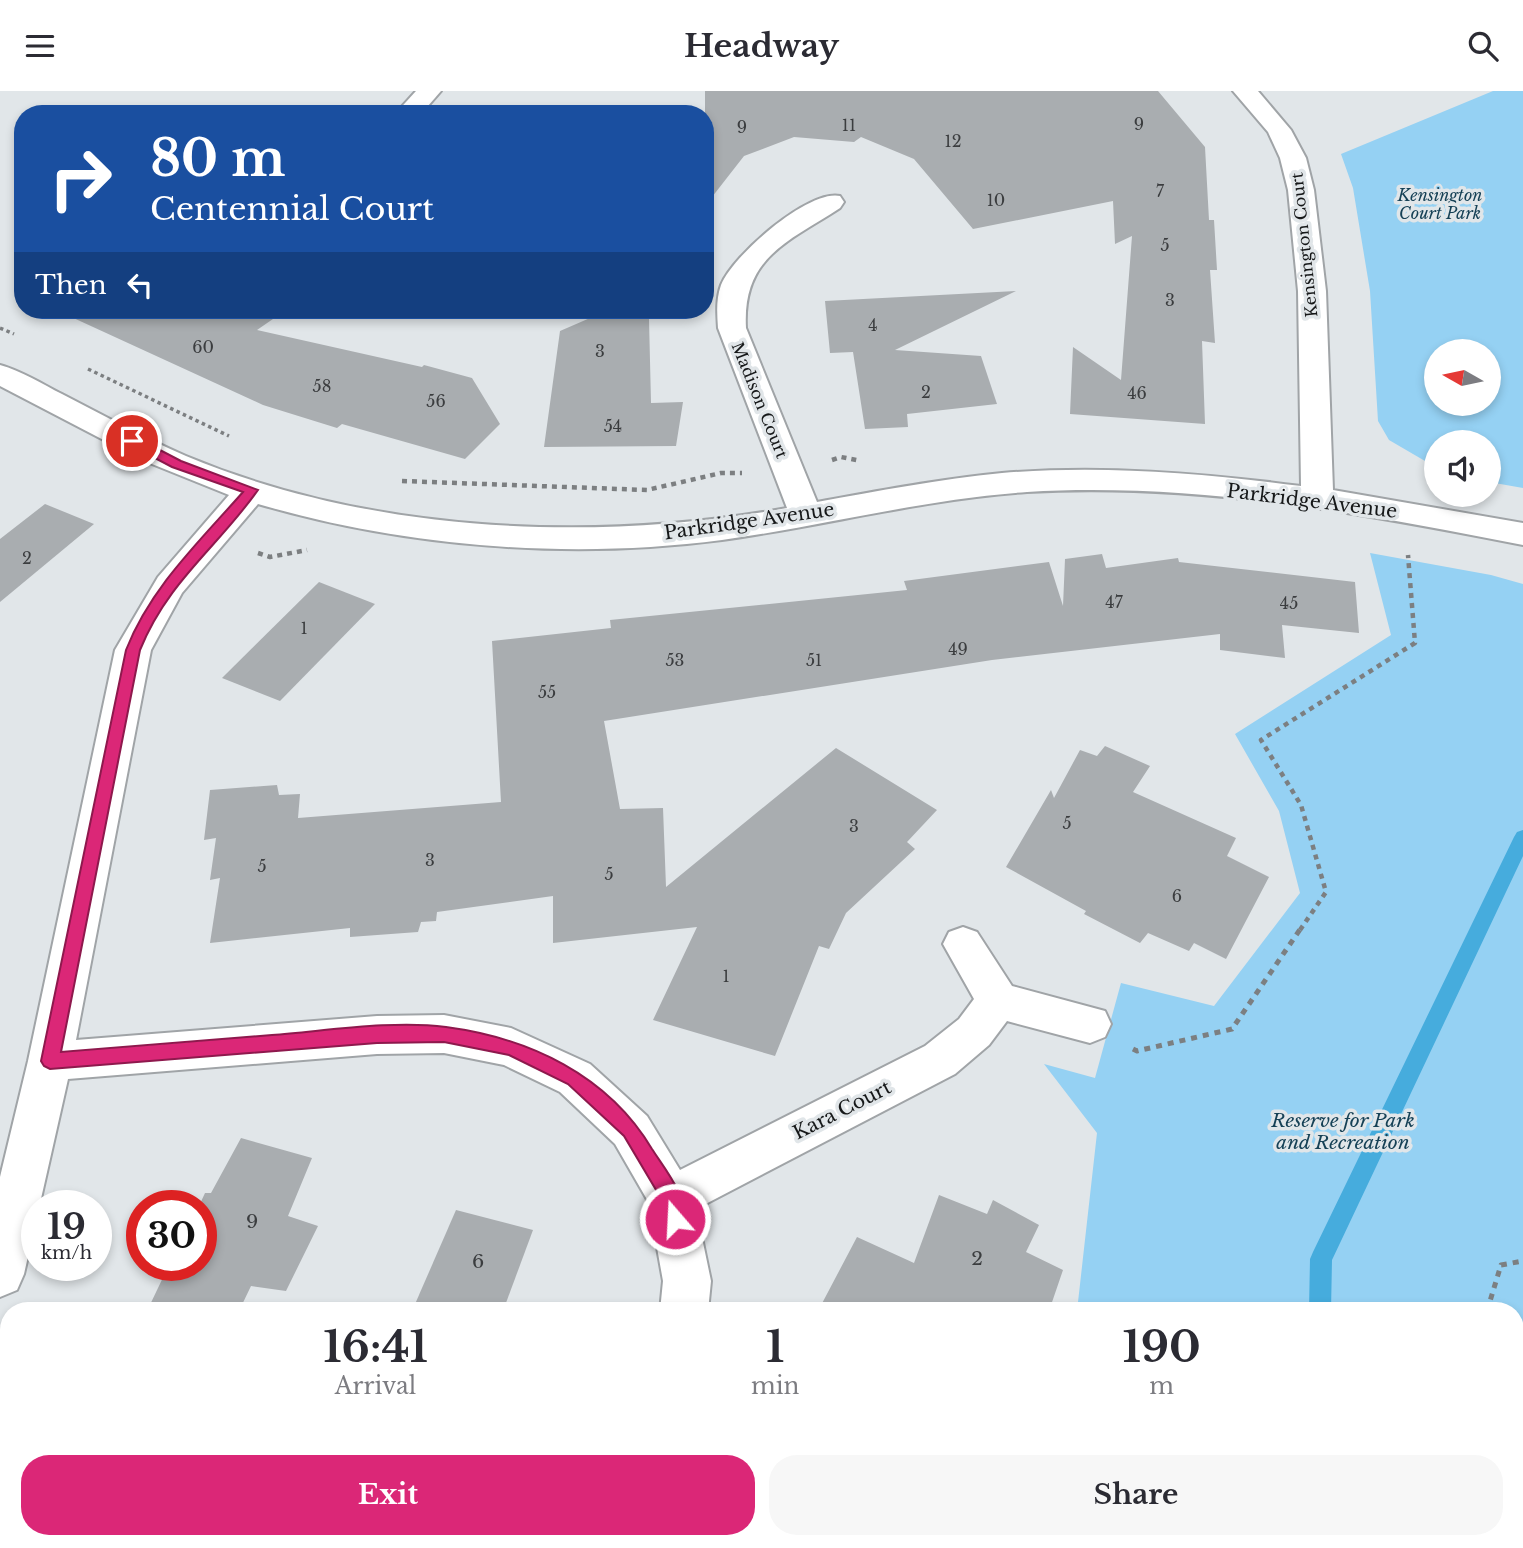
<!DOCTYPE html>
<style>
:root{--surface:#fff;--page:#f7f7f7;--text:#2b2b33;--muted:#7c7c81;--accent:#db2777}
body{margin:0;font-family:"Libre Baskerville",serif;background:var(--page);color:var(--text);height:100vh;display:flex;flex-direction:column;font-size:26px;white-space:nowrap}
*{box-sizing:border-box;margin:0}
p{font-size:23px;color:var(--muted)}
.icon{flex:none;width:38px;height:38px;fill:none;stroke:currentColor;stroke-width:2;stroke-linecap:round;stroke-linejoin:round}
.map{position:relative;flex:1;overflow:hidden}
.panel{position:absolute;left:0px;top:1211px;width:1524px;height:247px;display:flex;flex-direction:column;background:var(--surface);border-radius:28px 28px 0 0;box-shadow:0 4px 10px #0003}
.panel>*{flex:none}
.hud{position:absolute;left:14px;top:14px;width:700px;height:214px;border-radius:28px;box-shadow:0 4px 10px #0003;background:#1a4fa0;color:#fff;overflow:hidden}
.needle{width:46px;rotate:279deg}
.fabs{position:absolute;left:1424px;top:248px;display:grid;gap:14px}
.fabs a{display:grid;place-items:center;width:77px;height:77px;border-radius:50%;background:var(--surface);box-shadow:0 4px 10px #0003;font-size:35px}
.speed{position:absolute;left:21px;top:1099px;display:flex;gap:14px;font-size:35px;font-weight:700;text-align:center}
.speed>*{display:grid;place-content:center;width:91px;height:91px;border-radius:50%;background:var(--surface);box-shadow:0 4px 10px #0003;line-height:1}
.speed small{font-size:18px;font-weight:400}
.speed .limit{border:10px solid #d22;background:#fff;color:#111}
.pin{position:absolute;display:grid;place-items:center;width:60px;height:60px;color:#fff;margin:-30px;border:4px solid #fff;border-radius:50%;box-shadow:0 2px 7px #0007}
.me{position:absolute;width:77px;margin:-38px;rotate:341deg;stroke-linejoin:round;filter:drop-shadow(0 0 5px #0008)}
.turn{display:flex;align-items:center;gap:24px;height:147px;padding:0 21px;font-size:32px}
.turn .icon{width:91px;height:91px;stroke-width:2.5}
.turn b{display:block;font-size:49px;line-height:60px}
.then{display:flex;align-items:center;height:66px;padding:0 21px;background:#0003;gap:14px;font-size:26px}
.eta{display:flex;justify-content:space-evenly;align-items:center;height:119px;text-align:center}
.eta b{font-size:42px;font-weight:700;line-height:49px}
.primary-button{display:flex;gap:14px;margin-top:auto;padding:14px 21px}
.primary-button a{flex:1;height:80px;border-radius:28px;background:var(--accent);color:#fff;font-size:28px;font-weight:700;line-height:80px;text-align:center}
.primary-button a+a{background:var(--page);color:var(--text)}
header{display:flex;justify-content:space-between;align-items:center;height:91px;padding:0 21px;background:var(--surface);font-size:32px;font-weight:700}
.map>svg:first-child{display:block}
.green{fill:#95d1f3;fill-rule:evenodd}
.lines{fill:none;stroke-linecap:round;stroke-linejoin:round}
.stream{fill:#46acdd;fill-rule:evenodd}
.building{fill:#a9adb0}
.minor-casing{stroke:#a0a4a7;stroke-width:4}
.path-far2{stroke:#7c7f81;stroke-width:3.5;stroke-dasharray:3.5 3.5;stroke-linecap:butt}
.path-far1{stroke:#7c7f81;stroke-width:4.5;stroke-dasharray:5 5;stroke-linecap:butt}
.path{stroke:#7c7f81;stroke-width:5;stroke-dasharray:6 6;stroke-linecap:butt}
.minor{fill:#fff;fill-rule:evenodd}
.route{fill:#db2777;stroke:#8e194d;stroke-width:2}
.labels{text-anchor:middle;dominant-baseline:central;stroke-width:7;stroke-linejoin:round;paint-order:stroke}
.number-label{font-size:16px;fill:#3b3d3f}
.far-park-label{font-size:16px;font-style:italic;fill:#164156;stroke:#e1e6e9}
.far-street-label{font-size:16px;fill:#161819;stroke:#e1e6e9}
.street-label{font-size:19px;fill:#161819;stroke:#e1e6e9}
.park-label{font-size:19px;font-style:italic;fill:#164156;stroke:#e1e6e9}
.near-number-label{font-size:19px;fill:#3b3d3f}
</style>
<header><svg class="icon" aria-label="menu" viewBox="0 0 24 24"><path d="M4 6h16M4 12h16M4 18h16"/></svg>Headway<svg class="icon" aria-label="search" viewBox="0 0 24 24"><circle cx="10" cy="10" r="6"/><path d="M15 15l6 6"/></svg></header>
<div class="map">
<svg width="1523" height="1457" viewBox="0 0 1523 1457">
<rect width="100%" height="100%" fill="#e1e6e9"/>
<g class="green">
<path d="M1493 0H1523V397L1489 391V352H1437V377L1389 349 1378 330 1370 200 1353 97 1341 63ZM1437 261H1489V313H1437Z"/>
<polygon points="1370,462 1491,484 1523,493 1523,1457 1071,1457 1070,1449 1516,1449 1516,1220 1077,1220 1097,1042 1044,973 1095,987 1121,892 1214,915 1300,802 1279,720 1235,643 1391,544"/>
</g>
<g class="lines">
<g class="stream">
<polygon points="1523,739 1523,765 1332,1169 1331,1220 1309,1220 1310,1168 1313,1161 1514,746 1517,741"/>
<polygon points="1320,1449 1344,1449 1345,1457 1321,1457"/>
</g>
</g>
<g class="building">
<polygon points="705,0 1158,0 1205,56 1209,129 1214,129 1217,179 1210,179 1215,252 1202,250 1205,333 1070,323 1073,256 1121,289 1132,145 1115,153 1113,110 973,138 914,68 861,46 854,51 794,46 744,65 705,115"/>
<polygon points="1016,200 895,259 981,265 997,313 907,323 908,336 865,338 853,261 830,262 825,210"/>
<polygon points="56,219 286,219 257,239 422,276 424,274 472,287 500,333 465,368 342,333 337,337 263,314"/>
<polygon points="590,227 649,228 651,312 683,311 676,355 544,356 560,240"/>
<polygon points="45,413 94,433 0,511 0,448"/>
<polygon points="1102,463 1106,477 1178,467 1179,471 1355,491 1359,542 1282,534 1285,567 1220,559 1220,543 992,569 604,630 620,718 663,717 666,796 836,657 937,719 907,751 915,758 846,822 829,858 819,855 775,965 653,929 697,836 553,852 553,805 437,821 436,830 421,831 418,841 350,846 350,837 210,852 220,787 210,789 216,747 204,749 210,699 277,694 279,704 300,703 298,727 501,711 492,550 611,537 610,529 907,499 904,490 1049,471 1063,515 1065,468"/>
<polygon points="319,491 375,513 280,610 222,587"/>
<polygon points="1105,655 1150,675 1133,701 1236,747 1227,765 1269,786 1226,868 1194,852 1189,860 1148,842 1140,852 1084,823 1086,820 1006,776 1051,699 1054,707 1080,659 1097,665"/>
<polygon points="241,1047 312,1067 288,1125 318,1135 286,1200 251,1195 239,1220 147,1220 169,1174 201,1174 201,1115 199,1115 205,1102 211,1102"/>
<polygon points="939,1104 987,1123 993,1109 1039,1134 1026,1161 1063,1179 1049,1220 818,1220 857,1146 914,1172"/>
<polygon points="456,1119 533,1139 503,1220 412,1220"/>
</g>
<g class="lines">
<g class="minor-casing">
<g id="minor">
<polygon points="416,0 441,0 421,23 395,23"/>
<path d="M1233 0H1258L1291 39 1306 67 1314 99 1326 200 1333 399 1523 432V454C1360 422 1194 391 1027 401 924 408 824 435 722 449 569 469 405 456 258 413L182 502 151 559 76 949 377 925 444 924 511 937 590 973 647 1025 680 1079 925 955 959 928 974 908 943 853 949 841 963 836 977 841 1012 895 1105 920 1111 933 1105 946 1090 952 1007 930 989 954 955 983 696 1118 711 1190 708 1220H660L663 1190 649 1112 615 1053 560 1001 504 974 444 962 377 963 68 988 24 1183 17 1199 0 1206V1086L28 970 115 559 158 486 229 404 142 369 0 295V274C22 280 42 293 62 303 103 324 144 347 186 365 370 442 591 452 787 417L718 237C717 222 716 208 721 194 733 164 809 98 840 105L844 111 840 117C788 151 742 166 746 237L817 411C878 400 940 388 1002 382 1102 374 1201 382 1301 395L1298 200 1288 99 1280 67 1268 41Z"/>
<polygon points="599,1449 651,1449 650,1457 596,1457"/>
</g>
</g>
<g class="path-far2">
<polyline points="0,237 14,243"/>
<polyline points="88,278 229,345"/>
</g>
<g class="path-far1">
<polyline points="832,369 841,366 861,370"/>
<polyline points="402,390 647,399 721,382 742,382"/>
<polyline points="258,462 270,466 307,459"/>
<polyline points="1300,839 1326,801 1301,714 1261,649 1415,552 1408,464"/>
</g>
<g class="path">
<polyline points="1133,958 1137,960 1232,938 1301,837"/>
<polyline points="1487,1220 1501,1174 1523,1170"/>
<polyline points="1467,1449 1469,1457"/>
</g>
<use href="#minor" class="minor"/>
</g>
<path class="route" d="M128 347H137L181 370 258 399C217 457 168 490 140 559L61 961C131 956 201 950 272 944 326 940 392 929 446 936 529 947 608 984 652 1058 664 1077 692 1110 682 1134L675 1137 668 1134 662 1109 624 1045 568 993 509 964 444 951 377 952 50 978 44 975 41 970 126 559C151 496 198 452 243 401L172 376 128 353Z"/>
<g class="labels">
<g class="number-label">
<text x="1139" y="33">9</text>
<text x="849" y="34">11</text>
<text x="742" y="36">9</text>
<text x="953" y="50">12</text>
<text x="1160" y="100">7</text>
<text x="996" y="109">10</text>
<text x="1165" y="154">5</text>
<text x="1170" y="209">3</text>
<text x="873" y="234">4</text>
<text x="203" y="256">60</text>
<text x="600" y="260">3</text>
<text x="322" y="295">58</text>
<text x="926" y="301">2</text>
<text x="1137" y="302">46</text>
<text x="436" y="310">56</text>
<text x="613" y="335">54</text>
<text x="27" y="467">2</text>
<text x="1114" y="511">47</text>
<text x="1289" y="512">45</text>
<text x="304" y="537">1</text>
<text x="958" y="558">49</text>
<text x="675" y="569">53</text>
<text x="814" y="569">51</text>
<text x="547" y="601">55</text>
<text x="1067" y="732">5</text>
<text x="854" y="735">3</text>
<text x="430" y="769">3</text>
<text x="262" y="775">5</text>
<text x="609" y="783">5</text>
<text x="1177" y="805">6</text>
<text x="726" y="885">1</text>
</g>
<g class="far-park-label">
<text x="1440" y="104">Kensington<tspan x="1440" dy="18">Court Park</tspan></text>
</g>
<g class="far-street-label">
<text transform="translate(1304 154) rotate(-96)">Kensington Court</text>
<text transform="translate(760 309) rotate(68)">Madison Court</text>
</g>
<g class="street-label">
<text transform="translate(1312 410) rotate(7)">Parkridge Avenue</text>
<text transform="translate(749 430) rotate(-8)">Parkridge Avenue</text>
<text transform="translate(842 1019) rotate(-27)">Kara Court</text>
</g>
<g class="park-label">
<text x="1343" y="1029">Reserve for Park<tspan x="1343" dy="22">and Recreation</tspan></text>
</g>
<g class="near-number-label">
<text x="252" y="1130">9</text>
<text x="977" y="1167">2</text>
<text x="478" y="1170">6</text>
</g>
</g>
</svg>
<div class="fabs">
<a><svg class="needle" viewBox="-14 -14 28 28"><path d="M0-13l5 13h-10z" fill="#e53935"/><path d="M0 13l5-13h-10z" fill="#7c7c81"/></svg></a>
<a><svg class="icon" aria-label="sound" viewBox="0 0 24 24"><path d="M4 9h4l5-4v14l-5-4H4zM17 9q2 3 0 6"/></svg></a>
</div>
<div class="speed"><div>19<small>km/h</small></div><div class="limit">30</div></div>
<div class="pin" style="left:132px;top:350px;background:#d93025"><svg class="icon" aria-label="arrive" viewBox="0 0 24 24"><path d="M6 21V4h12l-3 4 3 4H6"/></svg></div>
<svg class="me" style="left:675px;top:1128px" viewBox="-20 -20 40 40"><circle r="17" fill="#db2777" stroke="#fff" stroke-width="3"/><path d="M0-11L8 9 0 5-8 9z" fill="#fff"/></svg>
<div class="hud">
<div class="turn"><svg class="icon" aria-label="right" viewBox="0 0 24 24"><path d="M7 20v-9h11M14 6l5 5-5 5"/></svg><div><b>80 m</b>Centennial Court</div></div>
<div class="then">Then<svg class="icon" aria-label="left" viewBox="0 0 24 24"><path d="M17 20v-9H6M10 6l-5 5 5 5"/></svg></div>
</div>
<section class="panel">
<div class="eta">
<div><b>16:41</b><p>Arrival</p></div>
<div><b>1</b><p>min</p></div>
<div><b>190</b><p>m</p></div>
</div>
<div class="primary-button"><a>Exit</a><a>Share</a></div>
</section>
</div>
